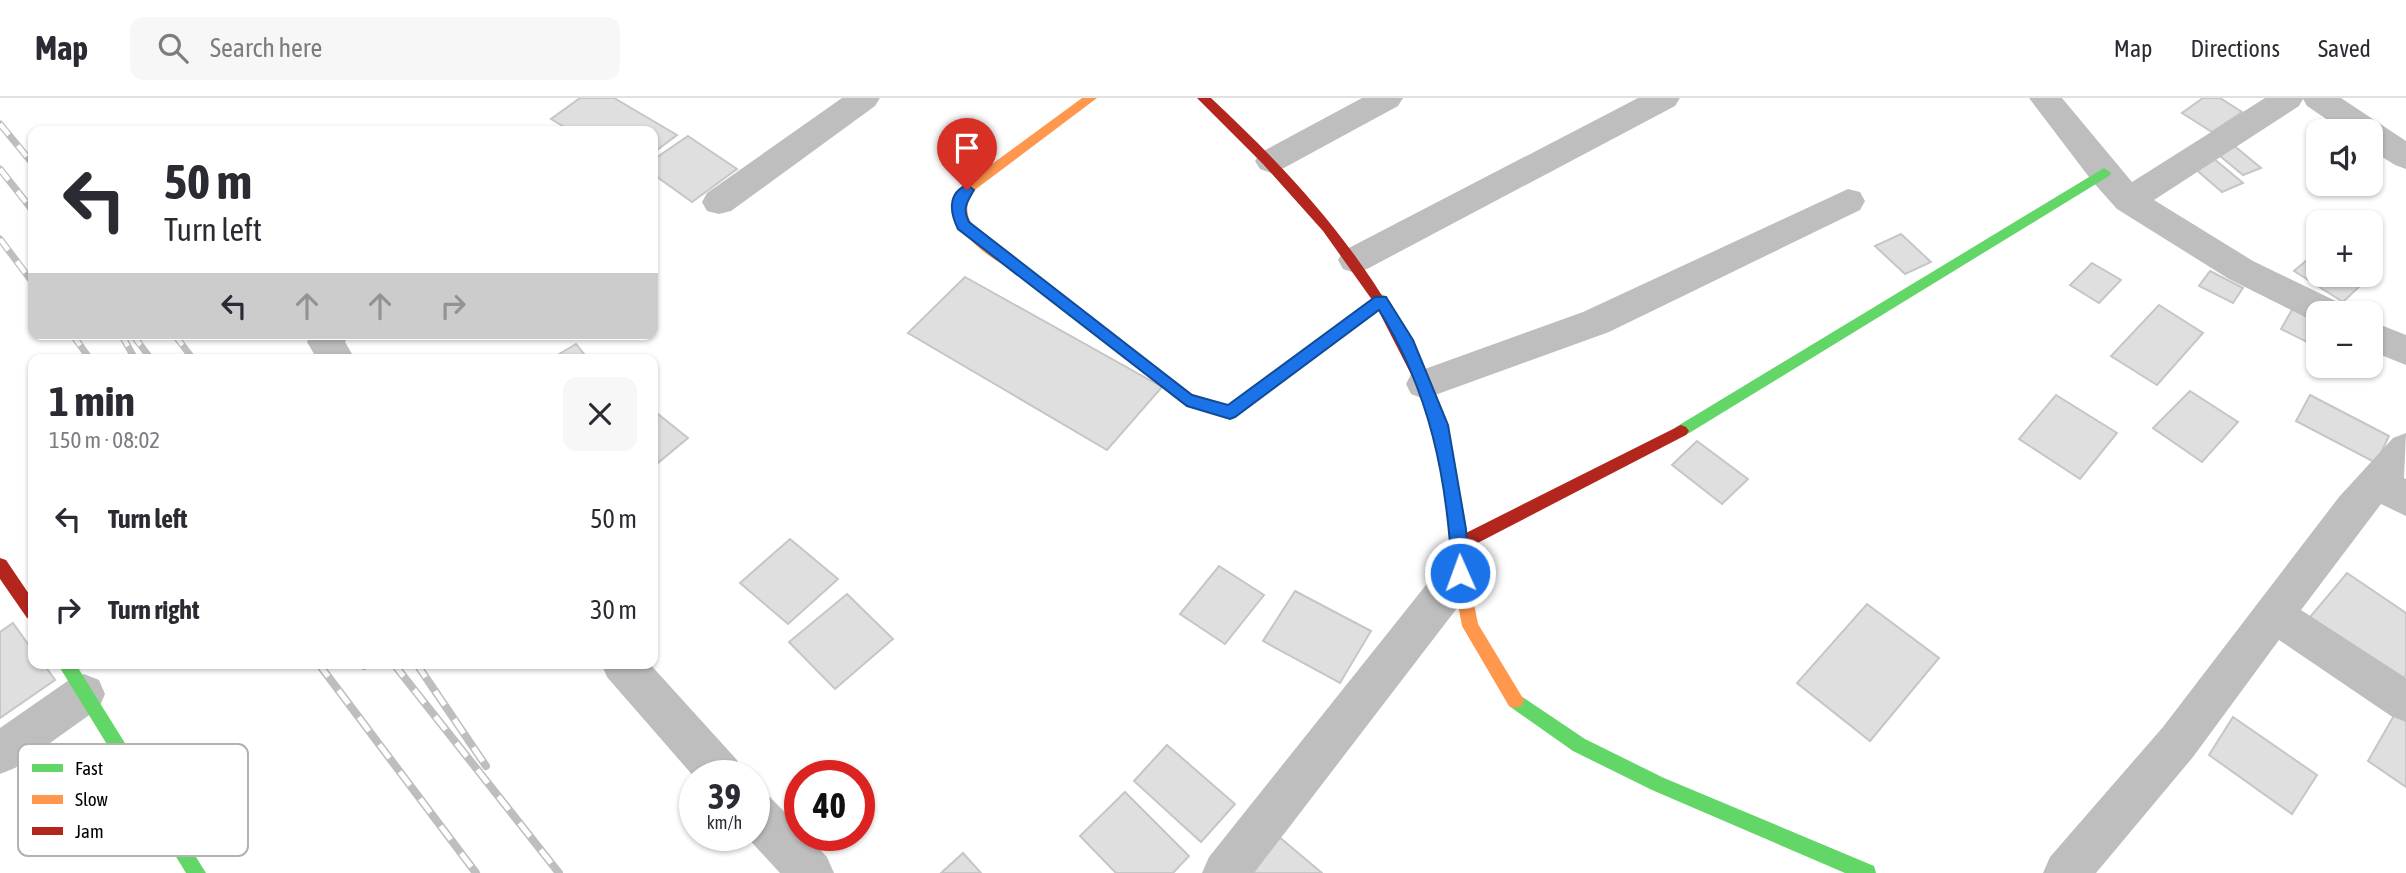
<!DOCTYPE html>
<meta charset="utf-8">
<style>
:root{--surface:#fff;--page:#f7f7f7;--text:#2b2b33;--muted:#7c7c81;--line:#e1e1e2}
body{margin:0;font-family:"Asap Condensed",sans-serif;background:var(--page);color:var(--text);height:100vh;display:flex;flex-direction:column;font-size:26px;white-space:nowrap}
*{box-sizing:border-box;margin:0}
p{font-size:23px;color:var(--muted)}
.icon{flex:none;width:38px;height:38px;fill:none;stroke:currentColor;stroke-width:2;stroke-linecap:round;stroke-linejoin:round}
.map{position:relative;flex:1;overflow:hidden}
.drawer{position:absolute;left:28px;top:256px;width:630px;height:315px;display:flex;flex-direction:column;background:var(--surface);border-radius:14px;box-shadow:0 2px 5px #0004}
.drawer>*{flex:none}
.top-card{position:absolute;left:28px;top:28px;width:630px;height:214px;border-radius:14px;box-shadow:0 2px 5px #0004;background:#fff;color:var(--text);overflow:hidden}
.buttons{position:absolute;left:2306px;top:21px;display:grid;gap:14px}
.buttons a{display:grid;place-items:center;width:77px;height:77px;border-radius:14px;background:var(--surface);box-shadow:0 2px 5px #0004;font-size:35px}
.speed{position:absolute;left:679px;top:662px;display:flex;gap:14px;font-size:35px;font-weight:700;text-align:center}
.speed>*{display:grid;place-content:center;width:91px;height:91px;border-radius:50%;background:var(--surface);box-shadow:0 2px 5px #0004;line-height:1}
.speed small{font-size:18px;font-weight:400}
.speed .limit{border:10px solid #d22;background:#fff;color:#111}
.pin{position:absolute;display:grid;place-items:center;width:60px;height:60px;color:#fff;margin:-72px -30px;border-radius:50% 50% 50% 0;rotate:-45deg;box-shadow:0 0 7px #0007}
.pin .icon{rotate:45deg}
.me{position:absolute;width:77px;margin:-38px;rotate:358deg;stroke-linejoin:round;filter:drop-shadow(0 0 5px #0008)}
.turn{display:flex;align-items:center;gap:24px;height:147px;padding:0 21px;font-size:32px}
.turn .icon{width:91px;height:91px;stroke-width:2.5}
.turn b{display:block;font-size:49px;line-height:60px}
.lanes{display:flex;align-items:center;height:66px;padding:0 21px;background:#0003;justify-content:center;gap:35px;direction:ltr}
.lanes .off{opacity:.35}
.round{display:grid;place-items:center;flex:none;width:74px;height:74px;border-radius:14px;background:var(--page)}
.headline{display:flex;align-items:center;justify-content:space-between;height:119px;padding:0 21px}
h1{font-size:42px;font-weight:700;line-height:52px}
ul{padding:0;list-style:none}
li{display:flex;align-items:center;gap:21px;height:91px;padding:0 21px}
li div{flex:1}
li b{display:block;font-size:26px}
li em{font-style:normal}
header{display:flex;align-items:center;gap:42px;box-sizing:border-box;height:98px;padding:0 35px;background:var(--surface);border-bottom:2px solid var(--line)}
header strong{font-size:33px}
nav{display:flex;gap:38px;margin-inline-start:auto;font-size:24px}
.search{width:490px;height:63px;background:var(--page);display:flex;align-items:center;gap:18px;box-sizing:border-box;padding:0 24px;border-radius:14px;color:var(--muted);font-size:26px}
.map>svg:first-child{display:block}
.building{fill:#dfdfdf;stroke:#c6c6c6;stroke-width:2}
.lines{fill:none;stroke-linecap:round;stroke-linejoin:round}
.street{fill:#bebebe;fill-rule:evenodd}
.fast{fill:#63d668;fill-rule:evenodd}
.slow{fill:#ff974d;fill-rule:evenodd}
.jam{fill:#b3261e;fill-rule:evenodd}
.rail-far1-casing{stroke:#bebebe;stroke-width:7}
.rail-casing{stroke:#bebebe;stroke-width:8}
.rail-far1{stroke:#fff;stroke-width:4.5;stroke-dasharray:14;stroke-linecap:butt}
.rail{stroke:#fff;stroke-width:5;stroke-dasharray:17;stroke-linecap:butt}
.route{fill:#1a73e8;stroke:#114b97;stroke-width:2}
.key{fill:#fff;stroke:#b2b2b2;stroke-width:2}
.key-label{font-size:19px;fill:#000}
</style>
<header>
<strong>Map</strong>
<div class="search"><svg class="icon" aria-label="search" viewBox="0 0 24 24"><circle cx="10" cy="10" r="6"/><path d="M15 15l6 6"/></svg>Search here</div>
<nav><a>Map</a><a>Directions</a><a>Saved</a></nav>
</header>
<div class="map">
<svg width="2406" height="775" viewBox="0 0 2406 775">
<rect width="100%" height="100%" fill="#fff"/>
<g class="building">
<polygon points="580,0 614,0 677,37 653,55 653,33 571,33 551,21"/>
<polygon points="2203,0 2220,0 2242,14 2212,34 2182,15"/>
<polygon points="688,38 737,71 692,104 653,76 653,62"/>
<polygon points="2232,46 2261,70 2243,77 2214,53"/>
<polygon points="2213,60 2243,85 2222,94 2192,68"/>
<polygon points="1901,136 1931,164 1905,176 1875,148"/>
<polygon points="2319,152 2319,177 2371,177 2371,163 2380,169 2343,204 2294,173"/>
<polygon points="2092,165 2121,182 2099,205 2070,187"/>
<polygon points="2210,173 2243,190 2233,205 2199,188"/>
<polygon points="965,179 1162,289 1107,352 908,235"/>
<polygon points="2159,207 2203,235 2157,287 2111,258"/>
<polygon points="2293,210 2319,222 2319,250 2281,231"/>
<polygon points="576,246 588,261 551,261"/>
<polygon points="2190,293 2238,324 2202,364 2153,330"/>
<polygon points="2056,297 2117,335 2080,381 2019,341"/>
<polygon points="2310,297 2389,338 2376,365 2296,323"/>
<polygon points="653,312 688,340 653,369"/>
<polygon points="1697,343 1748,381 1722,406 1672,367"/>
<polygon points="790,441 838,481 788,526 740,485"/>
<polygon points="1219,468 1264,497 1225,546 1180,516"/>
<polygon points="2347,475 2406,515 2406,577 2401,584 2310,519"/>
<polygon points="1295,493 1371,533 1340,585 1263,543"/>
<polygon points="847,496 893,541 835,591 789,544"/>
<polygon points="1867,506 1939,560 1870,643 1797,585"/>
<polygon points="13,525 33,553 33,565 43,565 55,582 0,620 0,534"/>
<polygon points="2400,607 2406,610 2406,689 2368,663"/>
<polygon points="2233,619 2317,677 2292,716 2209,657"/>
<polygon points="1167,647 1235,706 1201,744 1134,683"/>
<polygon points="1125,694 1189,758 1173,775 1116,775 1080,738"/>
<polygon points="1278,738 1322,775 1247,775"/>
<polygon points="963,755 981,775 941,775"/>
</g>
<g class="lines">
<g class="street">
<polygon points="842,0 880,0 875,8 731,113 719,116 707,113 702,104 707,95"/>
<polygon points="1362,0 1403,0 1398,8 1282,71 1271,75 1260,71 1255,63 1260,55"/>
<polygon points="1638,0 1680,0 1675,8 1367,171 1355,175 1343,171 1338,162 1343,153"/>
<polygon points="2029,0 2062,0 2132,84 2265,0 2341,0 2406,43 2406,71 2395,67 2371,52 2371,33 2344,33 2307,8 2303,1 2299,8 2154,102 2253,163 2340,205 2346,215 2319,215 2319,226 2229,181 2117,111 2092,83"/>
<polygon points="1848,91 1860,94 1865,103 1860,112 1609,234 1424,301 1411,296 1406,286 1411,276 1583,214"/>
<polygon points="2371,223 2406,237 2406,267 2371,253"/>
<polygon points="311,236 349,236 345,244 355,261 317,261 307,244"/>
<polygon points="2406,335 2404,380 2406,381 2406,418 2381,406 2301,512 2406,580 2406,624 2391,618 2279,542 2193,659 2096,775 2043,775 2050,759 2163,629 2339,399 2393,340"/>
<polygon points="1460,457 1474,462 1480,475 1474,488 1254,775 1202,775 1209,759 1446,462"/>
<polygon points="601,565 649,565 737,662 743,677 695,677 695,680 607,579"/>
<polygon points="84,576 99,582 105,596 99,610 15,670 0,676 0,630 69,582"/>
<polygon points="754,692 770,699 800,730 800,737 806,737 827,759 834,775 780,775 745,737 754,737"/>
</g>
<g class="fast">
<polygon points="2104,70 2111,75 2109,78 1686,337 1676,337 1673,333 1676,329"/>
<polygon points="1381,196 1386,198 1388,202 1386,206 1235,318 1230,320 1222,317 1219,313 1222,309 1228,307"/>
<polygon points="57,565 75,565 206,775 186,775"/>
<polygon points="1515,594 1585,641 1664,680 1874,768 1876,775 1845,775 1652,692 1573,653 1509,608 1506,602 1509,596"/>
</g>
<g class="slow">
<path d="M1082 0H1097L972 94C952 135 1002 140 1019 165L1017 169C999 173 955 132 953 114 952 104 958 96 962 88Z"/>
<polygon points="1421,276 1426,278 1448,327 1464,416 1468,475 1478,526 1524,602 1521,608 1515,610 1509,608 1462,528 1452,475 1448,416 1432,327 1414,282"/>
</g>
<g class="jam">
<path d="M1197 0H1211C1303 86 1374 166 1428 282L1426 286H1416L1375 206 1323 133 1263 66Z"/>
<polygon points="1012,160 1192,296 1232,309 1235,313 1232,317 1227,319 1182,305 1007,169 1005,165 1007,161"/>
<polygon points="1681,327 1686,329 1689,333 1686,337 1466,451 1460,453 1454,451 1452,446 1454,441"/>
<polygon points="0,460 6,462 33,502 33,522 27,520 0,481"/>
</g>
<g class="rail-far1-casing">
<g id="rail-far1">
<polyline points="0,26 33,66"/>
<polyline points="0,71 33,113"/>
<polyline points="0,141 33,185"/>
<polyline points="72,236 90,261"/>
<polyline points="121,236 135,261"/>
<polyline points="132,236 151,261"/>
<polyline points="174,236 193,261"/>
</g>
</g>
<g class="rail-casing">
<g id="rail">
<polyline points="318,565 476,775"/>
<polyline points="363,565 364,568"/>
<polyline points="393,565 559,775"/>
<polyline points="416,565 486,668"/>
</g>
</g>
<use href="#rail-far1" class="rail-far1"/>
<use href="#rail" class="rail"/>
</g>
<path class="route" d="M967 87 974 92C967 104 962 110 969 124L1192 297 1228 307 1375 199H1386L1413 242 1448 327 1466 431 1468 475 1466 480 1460 482 1454 480 1452 475C1447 379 1430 294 1379 212L1235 319 1230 321 1187 308 958 131C950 115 947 95 967 87Z"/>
<rect x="18" y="646" width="230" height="112" rx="10" class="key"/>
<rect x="32" y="666" width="31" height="8" fill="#63d668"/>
<rect x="32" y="697" width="31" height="9" fill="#ff974d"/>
<rect x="32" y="729" width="31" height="8" fill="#b3261e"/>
<g class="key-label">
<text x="75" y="677">Fast</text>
<text x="75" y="708">Slow</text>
<text x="75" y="740">Jam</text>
</g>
</svg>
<div class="buttons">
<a><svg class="icon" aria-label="sound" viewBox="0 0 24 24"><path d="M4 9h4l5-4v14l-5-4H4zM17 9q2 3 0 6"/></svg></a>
<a>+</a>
<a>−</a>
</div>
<div class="speed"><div>39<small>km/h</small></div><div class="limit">40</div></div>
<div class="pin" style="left:967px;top:92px;background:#d93025"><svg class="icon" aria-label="arrive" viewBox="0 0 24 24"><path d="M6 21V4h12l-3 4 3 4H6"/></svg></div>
<svg class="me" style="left:1460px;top:475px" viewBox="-20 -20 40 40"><circle r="17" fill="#1a73e8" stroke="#fff" stroke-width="3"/><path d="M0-11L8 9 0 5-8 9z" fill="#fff"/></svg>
<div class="top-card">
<div class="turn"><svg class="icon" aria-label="left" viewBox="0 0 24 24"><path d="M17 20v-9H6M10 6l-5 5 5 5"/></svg><div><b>50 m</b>Turn left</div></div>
<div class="lanes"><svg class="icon" aria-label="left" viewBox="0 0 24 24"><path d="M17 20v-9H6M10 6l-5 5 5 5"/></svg><svg class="icon off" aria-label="ahead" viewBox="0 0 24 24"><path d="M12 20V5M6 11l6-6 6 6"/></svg><svg class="icon off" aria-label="ahead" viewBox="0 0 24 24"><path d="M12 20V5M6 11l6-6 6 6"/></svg><svg class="icon off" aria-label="right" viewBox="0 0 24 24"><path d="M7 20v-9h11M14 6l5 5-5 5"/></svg></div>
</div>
<section class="drawer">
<div class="headline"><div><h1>1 min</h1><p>150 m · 08:02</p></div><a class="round"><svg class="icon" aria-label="close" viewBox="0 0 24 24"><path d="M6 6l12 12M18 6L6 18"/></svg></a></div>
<ul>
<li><svg class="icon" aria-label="left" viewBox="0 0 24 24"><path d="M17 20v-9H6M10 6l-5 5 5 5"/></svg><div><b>Turn left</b></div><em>50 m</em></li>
<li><svg class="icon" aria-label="right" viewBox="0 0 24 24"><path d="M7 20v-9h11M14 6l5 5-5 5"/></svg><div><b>Turn right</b></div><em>30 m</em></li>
</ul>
</section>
</div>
